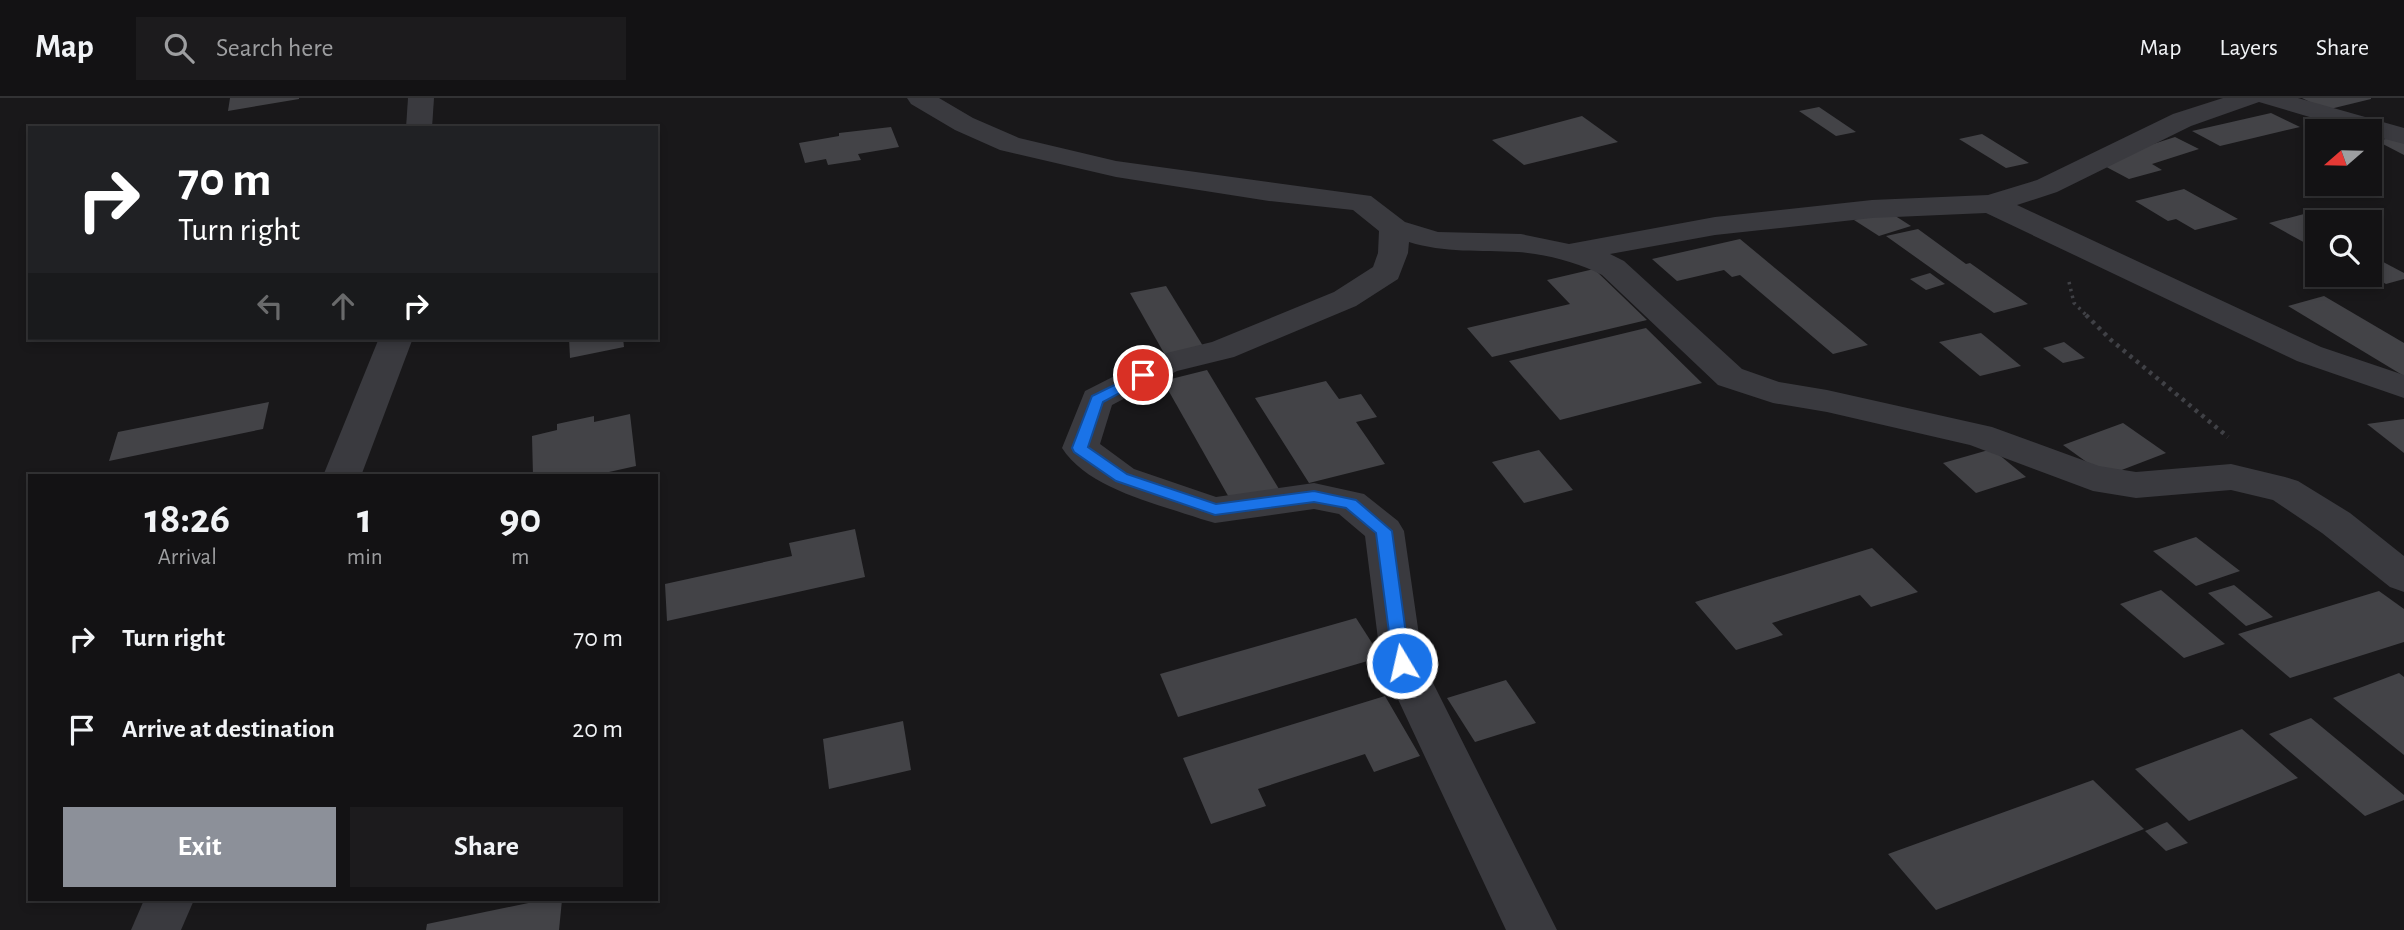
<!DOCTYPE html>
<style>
:root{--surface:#131214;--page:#1c1b1d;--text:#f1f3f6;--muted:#9d9ea0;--line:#323234;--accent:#8c9099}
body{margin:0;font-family:"Alegreya Sans",sans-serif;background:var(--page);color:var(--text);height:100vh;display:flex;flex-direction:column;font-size:26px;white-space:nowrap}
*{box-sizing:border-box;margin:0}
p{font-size:23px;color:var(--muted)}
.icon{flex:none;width:38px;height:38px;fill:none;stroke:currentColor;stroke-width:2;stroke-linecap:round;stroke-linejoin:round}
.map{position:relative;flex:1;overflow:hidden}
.sheet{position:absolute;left:28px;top:376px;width:630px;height:427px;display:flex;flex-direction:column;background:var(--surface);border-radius:0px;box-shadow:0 4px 10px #0003,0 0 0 2px var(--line)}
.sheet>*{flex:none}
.guide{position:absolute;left:28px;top:28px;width:630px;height:214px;border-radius:0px;box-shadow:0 4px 10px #0003,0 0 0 2px var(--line);background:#202124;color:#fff;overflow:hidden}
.needle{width:46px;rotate:250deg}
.buttons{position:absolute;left:2305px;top:21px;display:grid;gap:14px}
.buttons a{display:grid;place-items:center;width:77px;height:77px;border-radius:0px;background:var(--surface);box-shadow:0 4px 10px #0003,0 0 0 2px var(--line);font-size:35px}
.pin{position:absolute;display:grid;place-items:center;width:60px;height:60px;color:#fff;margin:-30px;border:4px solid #fff;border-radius:50%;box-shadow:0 2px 7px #0007}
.me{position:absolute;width:77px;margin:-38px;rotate:351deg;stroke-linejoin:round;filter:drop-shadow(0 0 5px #0008)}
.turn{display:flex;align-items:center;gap:24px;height:147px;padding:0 35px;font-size:32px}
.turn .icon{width:91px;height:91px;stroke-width:2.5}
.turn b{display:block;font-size:49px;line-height:60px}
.lanes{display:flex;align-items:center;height:66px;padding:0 35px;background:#0003;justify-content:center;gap:35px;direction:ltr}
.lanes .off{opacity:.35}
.eta{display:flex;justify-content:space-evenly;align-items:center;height:119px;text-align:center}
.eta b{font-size:42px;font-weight:700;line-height:49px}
.button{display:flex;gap:14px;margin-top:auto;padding:14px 35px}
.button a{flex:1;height:80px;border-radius:0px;background:var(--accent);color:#fff;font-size:28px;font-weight:700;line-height:80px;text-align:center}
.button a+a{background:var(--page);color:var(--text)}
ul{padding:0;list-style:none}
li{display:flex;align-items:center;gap:21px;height:91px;padding:0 35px}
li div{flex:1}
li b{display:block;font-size:26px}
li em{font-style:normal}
header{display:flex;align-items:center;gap:42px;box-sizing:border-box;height:98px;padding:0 35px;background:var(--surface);border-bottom:2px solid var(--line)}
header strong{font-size:33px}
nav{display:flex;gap:38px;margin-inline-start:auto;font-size:24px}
.search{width:490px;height:63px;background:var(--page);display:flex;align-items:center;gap:18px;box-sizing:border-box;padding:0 24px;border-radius:0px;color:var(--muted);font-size:26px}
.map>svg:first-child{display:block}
.building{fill:#434347}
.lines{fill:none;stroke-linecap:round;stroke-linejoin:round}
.path-far1{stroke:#404146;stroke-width:3.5;stroke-dasharray:2.5 4.5;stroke-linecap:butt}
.path{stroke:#404146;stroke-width:4.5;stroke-dasharray:3.5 5;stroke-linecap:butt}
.minor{fill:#3a3a3f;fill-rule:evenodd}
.route{fill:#1a73e8;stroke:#114b97;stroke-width:2}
</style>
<header>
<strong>Map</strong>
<div class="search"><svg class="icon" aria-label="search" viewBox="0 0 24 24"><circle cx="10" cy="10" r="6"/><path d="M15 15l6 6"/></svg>Search here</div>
<nav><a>Map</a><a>Layers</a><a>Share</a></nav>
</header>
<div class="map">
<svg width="2404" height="832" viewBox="0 0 2404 832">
<rect width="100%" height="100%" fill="#19181a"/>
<g class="building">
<polygon points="230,0 299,0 299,1 228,13"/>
<polygon points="2302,0 2371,0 2371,1 2326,12"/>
<polygon points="1819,9 1856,34 1836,38 1799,13"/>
<polygon points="2271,15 2300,29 2220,48 2192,33"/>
<polygon points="1582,18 1618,44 1524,67 1492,42"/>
<polygon points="891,29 899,49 858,56 861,62 828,67 826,61 805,65 799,45 839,38 839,35"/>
<polygon points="1982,36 2029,65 2006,70 1959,41"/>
<polygon points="2175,39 2199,51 2152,66 2162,72 2129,81 2097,64"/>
<polygon points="2394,39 2404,44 2404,57 2377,43"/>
<polygon points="2184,91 2238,121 2195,132 2176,121 2168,123 2135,103"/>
<polygon points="1886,112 1911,128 1879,138 1854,122"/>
<polygon points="2304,116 2317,123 2317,144 2307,146 2269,125"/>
<polygon points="1918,131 1966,166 1970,165 2028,206 1994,215 1886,138"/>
<polygon points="1740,141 1868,247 1833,256 1740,177 1732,179 1724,172 1677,183 1652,161"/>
<polygon points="2370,157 2404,175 2404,181 2386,186 2370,177"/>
<polygon points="1594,171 1647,222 1492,259 1467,230 1570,206 1547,182"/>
<polygon points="1930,175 1945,186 1926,192 1910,181"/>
<polygon points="1166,188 1203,248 1165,257 1130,195"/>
<polygon points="2324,198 2404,245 2404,278 2288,208"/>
<polygon points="1646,230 1702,285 1560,322 1509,263"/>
<polygon points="1981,235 2021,268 1980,278 1939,244"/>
<polygon points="569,240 623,240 624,249 570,260"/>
<polygon points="2064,244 2085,260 2063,265 2043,250"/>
<polygon points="1207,272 1279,391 1231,403 1163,283"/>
<polygon points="1326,283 1339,301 1361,296 1377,319 1356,324 1385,366 1309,385 1255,300"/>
<polygon points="269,304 263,331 109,363 118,334"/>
<polygon points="630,316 636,368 591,378 533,378 532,338 557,332 557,326 594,318 594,324"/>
<polygon points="2404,321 2404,355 2367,326"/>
<polygon points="2123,325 2166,355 2106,378 2063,347"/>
<polygon points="1992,351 2026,379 1976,395 1943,365"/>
<polygon points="1539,352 1573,392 1524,405 1492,364"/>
<polygon points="855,431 865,479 667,523 665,486 792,458 789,445"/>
<polygon points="2196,439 2240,473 2196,488 2153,453"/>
<polygon points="1872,450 1918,494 1871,509 1860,497 1772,525 1783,537 1736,552 1695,504"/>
<polygon points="2234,487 2273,519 2246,528 2208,495"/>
<polygon points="2161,492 2225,546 2184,560 2120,506"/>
<polygon points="2379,493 2404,511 2404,544 2290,580 2238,536"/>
<polygon points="1356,520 1381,559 1178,619 1160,576"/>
<polygon points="2399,575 2404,579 2404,657 2333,600"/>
<polygon points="1506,582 1536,625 1475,644 1447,600"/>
<polygon points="1385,598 1420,658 1374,674 1365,656 1258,691 1266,708 1211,726 1183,660"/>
<polygon points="2311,620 2404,697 2404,702 2365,718 2269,636"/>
<polygon points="903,623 911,672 829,691 823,641"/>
<polygon points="2242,631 2298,680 2189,723 2135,671"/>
<polygon points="2093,682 2144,731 1936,812 1888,756"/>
<polygon points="2167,724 2188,745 2166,753 2145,733"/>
<polygon points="543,802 562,802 559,832 426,832 427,826"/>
</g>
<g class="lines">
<polyline class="path-far1" points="2069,184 2074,205 2088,219"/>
<polyline class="path" points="2086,217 2111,242 2228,339"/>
<g class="minor">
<polygon points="408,0 434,0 432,30 406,30"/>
<path d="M907 0H939L973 20 1019 40 1116 63 1371 98 1405 124 1438 134 1521 136 1569 146 1715 119 1872 102 1988 97 2037 82 2173 16 2223 0H2298L2404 30V46L2370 37V33H2357L2259 4 2191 28 2057 94 2017 107 2321 249 2404 277V300L2297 263 1986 115 1872 120 1715 137 1610 156 1624 163 1742 271 1779 284 1827 292 1992 329 2099 368 2136 374 2231 366 2285 379 2298 383 2350 415 2404 458V494L2390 489 2322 435 2273 402 2231 392 2136 400 2093 393 1970 347 1827 314 1773 305 1718 287 1602 177C1577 164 1545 156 1518 154 1480 152 1444 155 1409 144L1408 155 1398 181 1356 208 1234 259 1177 273 1112 307 1100 346 1134 371 1216 399 1314 385 1364 396 1398 423 1404 433 1423 565 1557 832H1506L1381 565 1365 438 1339 416 1314 411 1215 425 1201 421C1158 406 1088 391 1062 350L1085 293 1154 258 1212 244 1334 194 1373 169 1378 155 1379 133 1353 112 1269 103 1116 79 1000 52 955 32 911 6Z"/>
<polygon points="379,240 413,240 361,378 323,378"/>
<polygon points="144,802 194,802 181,832 131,832"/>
</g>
</g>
<polygon class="route" points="1143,273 1150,277 1148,280 1103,304 1088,349 1127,376 1216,406 1314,393 1356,402 1392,433 1410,565 1408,570 1395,570 1393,565 1376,435 1346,410 1314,404 1215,417 1116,383 1074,354 1072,350 1092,298"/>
</svg>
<div class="buttons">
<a><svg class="needle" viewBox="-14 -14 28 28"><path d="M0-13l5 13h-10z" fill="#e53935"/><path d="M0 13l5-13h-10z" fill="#9d9ea0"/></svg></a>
<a><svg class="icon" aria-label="search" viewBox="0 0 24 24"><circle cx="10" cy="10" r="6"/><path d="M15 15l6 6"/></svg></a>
</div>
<div class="pin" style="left:1143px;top:277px;background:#d93025"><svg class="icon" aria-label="arrive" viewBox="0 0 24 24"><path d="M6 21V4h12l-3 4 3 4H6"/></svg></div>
<svg class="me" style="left:1402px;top:565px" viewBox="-20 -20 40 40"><circle r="17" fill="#1a73e8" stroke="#fff" stroke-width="3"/><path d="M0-11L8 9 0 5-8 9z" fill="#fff"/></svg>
<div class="guide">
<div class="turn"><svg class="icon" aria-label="right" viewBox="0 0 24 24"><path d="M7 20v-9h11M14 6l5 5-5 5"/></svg><div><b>70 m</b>Turn right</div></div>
<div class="lanes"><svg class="icon off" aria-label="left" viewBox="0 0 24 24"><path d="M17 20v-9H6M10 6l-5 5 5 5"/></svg><svg class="icon off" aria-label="ahead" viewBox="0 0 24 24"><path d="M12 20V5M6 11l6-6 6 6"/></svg><svg class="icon" aria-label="right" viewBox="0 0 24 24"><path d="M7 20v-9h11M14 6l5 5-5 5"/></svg></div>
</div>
<section class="sheet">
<div class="eta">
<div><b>18:26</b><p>Arrival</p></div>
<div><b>1</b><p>min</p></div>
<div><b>90</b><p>m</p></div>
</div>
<ul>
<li><svg class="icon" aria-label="right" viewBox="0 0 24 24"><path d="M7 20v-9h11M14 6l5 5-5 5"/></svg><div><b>Turn right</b></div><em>70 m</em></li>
<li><svg class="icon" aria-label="arrive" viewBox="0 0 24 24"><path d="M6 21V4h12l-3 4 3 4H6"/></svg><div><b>Arrive at destination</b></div><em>20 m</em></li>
</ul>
<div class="button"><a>Exit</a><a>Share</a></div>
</section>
</div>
